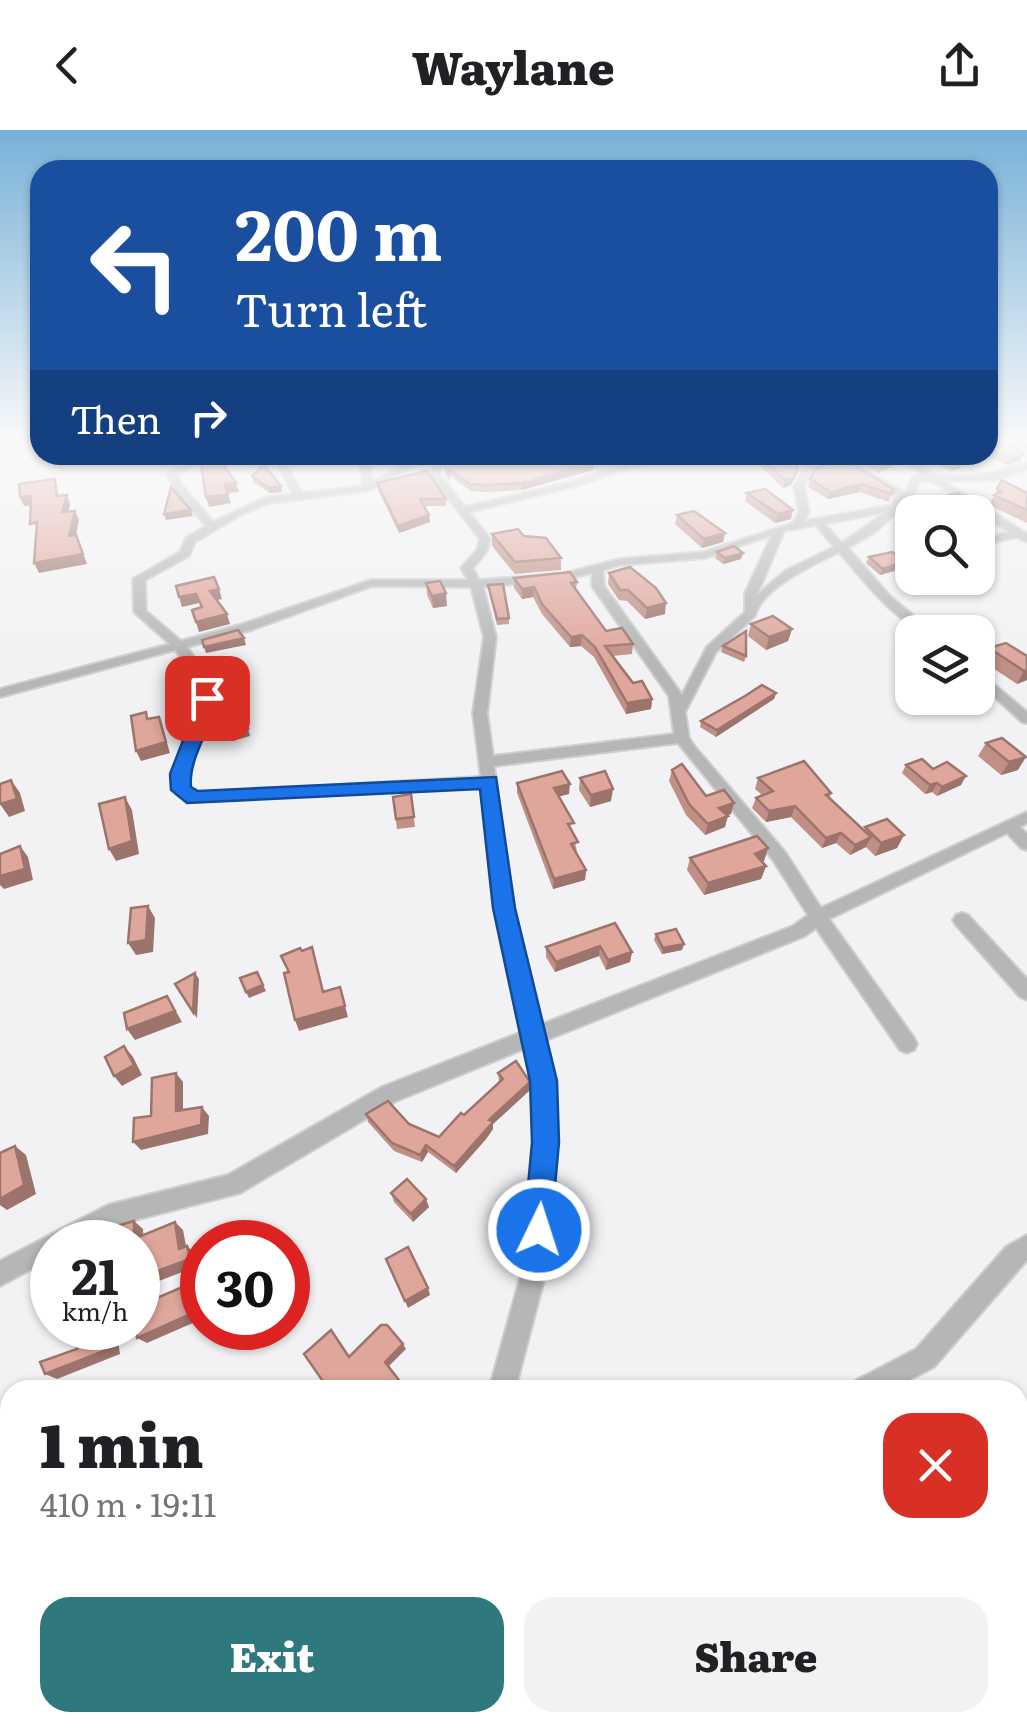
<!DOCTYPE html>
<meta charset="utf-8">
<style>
:root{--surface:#fff;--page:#f2f2f2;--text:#202124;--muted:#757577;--accent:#2f787e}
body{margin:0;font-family:Literata,serif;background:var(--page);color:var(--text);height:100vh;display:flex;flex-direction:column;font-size:38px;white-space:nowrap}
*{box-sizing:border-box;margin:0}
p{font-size:32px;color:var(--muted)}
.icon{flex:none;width:55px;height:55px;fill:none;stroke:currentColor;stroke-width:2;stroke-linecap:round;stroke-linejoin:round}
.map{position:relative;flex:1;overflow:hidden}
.sheet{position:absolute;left:0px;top:1250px;width:1028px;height:352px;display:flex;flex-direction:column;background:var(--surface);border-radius:30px 30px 0 0;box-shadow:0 2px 8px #0004}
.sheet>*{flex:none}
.top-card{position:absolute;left:30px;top:30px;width:968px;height:305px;border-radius:30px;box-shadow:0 2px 8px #0004;background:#1a4fa0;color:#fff;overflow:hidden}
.buttons{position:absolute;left:895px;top:365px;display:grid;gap:20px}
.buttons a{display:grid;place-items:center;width:100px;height:100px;border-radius:20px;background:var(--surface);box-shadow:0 2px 8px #0004;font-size:50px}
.speed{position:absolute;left:30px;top:1090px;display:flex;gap:20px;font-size:50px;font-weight:700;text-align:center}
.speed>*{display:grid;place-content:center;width:130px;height:130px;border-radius:50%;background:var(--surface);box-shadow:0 2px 8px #0004;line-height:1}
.speed small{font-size:25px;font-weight:400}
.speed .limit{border:15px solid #d22;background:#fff;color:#111}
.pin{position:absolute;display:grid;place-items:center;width:85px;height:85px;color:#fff;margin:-42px;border-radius:20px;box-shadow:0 5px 15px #0006}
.me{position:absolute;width:110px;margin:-55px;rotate:4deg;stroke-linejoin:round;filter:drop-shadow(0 0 8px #0008)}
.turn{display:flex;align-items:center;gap:35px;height:210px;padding:0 40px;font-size:45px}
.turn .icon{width:130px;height:130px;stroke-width:2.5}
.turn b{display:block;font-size:70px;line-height:85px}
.then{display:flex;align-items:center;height:95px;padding:0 40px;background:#0003;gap:20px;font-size:38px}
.round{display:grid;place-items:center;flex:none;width:105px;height:105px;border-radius:30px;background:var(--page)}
.overview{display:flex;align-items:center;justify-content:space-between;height:170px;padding:0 40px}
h1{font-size:60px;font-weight:800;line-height:75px}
.cta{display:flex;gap:20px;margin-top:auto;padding:20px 40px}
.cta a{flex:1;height:115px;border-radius:30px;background:var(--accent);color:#fff;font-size:40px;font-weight:800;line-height:115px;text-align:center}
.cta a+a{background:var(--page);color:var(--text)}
header{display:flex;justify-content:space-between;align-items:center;height:130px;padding:0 40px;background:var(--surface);font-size:45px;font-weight:800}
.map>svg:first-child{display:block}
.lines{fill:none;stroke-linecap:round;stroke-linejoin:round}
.minor-casing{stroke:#ceced0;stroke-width:4}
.minor{fill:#b5b6b6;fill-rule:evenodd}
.wall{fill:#c08f85}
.shaded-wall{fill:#9c746c}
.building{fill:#dfa69b;stroke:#9c746c;stroke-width:2.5}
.route{fill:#1a73e8;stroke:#114b97;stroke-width:2.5}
</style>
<header><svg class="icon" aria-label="back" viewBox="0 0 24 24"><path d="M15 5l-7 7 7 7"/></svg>Waylane<svg class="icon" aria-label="share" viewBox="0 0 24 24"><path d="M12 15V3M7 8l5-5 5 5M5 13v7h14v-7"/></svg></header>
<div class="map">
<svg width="1027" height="1602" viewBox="0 0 1027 1602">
<rect width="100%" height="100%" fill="#f2f2f4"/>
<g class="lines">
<g class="minor-casing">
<g id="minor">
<path d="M204 325H217L177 344 181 354 213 392 264 368 293 364 278 335 254 334 248 325H258L260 329 284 330 302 363 363 356 358 325H368L372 352 420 325H505L446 332 440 345 465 377 570 352 654 325H668L576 356 469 382 490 409 487 421 473 438 479 450 562 444 620 429 704 422 793 393 799 382 794 357 812 325H822L804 357 809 382 804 391 892 375 894 368 899 366 887 362 830 325C857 325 880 353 905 362L913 346 923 345 894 325C913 325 921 341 938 345 967 351 999 341 1027 333V339L994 350 944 351 1027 404V412L1016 407 978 416V410L1009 402 932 351H920L912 368 903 372 902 377 912 391V401L908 400 896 383 875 402 848 418 890 466 933 502C902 502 860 446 839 422 815 434 761 458 755 486L716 522 685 582 689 608 695 617 785 722 821 778 1027 682V693L1020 697 1027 704V720L1021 718 1007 703 829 789 914 908 917 914 914 920 907 923 900 920 816 798 805 806 544 911 553 951 557 1012 548 1134 515 1260H489L524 1134 535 1012 533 951 526 918 396 971 240 1063 111 1096 81 1112H52V1128L0 1156V1131L108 1075 228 1045 382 957 522 902 495 778 482 657 189 672 176 664C162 615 231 585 175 520L0 567V559L170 514 134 482 133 449 180 422 186 408 206 396 173 357 167 343ZM432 325 436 332 430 345 480 409 477 420 461 438 468 450H371L243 494 181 511 146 481 145 450 189 426 195 412 242 384 270 373 371 360ZM886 382 842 413 825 394ZM816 395 834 417 785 441 757 465 784 401ZM772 405 745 463V482L707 517 682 565 604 456 603 440 620 435 705 428ZM592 443V456L669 566 674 604 493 626 487 583 496 507 483 457 562 450ZM372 456 471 457 484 507 473 583 481 647 197 663 189 658C191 596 238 583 187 517L251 500ZM678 613 773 730 808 785 793 796 540 895 513 778 494 636Z"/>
<polygon points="978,541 1027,582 1027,593 1022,592 978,552"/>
<polygon points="962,783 968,785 1027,849 1027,870 1020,867 956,795 953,790 956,785"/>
<polygon points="1027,1105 1027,1130 934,1237 890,1260 851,1260 855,1251 916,1219 1006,1117"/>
<polygon points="339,1592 373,1592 369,1602 335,1602"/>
</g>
</g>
<use href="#minor" class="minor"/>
</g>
<g class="wall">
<polygon points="988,311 1020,331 1007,335 983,325 988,325"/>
<polygon points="1011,311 1027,311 1027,320"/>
<polygon points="264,325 289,325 290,330"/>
<polygon points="488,325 589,325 593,340 522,360 486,362 471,361 450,346 449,351 445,345 445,338 488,329"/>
<polygon points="749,325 772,325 779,328 796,347 791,355 783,358"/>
<polygon points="824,325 893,359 889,372 859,362 828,369 808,357 810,349 824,335 822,333"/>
<polygon points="845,325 901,325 902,326 899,333 878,343 851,326"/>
<polygon points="915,325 952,325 960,338 952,341"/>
<polygon points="252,346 281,356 282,362 270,363 253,352"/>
<polygon points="1002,350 1027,363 1027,393 989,375"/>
<polygon points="377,353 446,369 446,376 424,376 429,385 430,392 399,403 378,360"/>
<polygon points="747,363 791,389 775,393 745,371"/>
<polygon points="958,363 988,383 985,390 978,392 978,382 924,382 919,380 922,372"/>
<polygon points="677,385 725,403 723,412 702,418 675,394"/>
<polygon points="492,404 524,406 561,428 561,440 515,444 492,416"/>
<polygon points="717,422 743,423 741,429 723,434 715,428"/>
<polygon points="869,427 906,431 904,438 880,445 866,433"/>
<polygon points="609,443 665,484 645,489 627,471 619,470 608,454"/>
<polygon points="514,448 577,452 576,459 606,501 633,514 632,524 612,526 633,553 652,569 651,579 626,584 594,527 581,516 570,517 542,484 533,467 522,469 514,458"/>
<polygon points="426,453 447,476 433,478 427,465"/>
<polygon points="488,455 509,488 509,494 497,495"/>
<polygon points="751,494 792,499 788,511 766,520 748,506"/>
<polygon points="723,516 746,526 744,532 721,522"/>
<polygon points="989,518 1027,526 1027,550 1017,554 982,531"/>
<polygon points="776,563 774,569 716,607 700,597 701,591"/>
<polygon points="986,613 1018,640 1001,645 978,626"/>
<polygon points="906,635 933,639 961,655 937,666 932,662 925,664 902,643"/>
<polygon points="672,640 731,684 727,685 725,697 705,705 686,685 669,651"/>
<polygon points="580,648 611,671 590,677 579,660"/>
<polygon points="758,648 831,663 829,668 864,700 865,697 904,705 897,718 875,726 866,717 850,725 836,713 822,718 791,687 766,692 752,678 756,668 762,665 755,659"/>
<polygon points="517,653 569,664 559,666 573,702 577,722 576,722 586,740 585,750 553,759 517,663"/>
<polygon points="411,664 415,697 397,699 393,667"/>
<polygon points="768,718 764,731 761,732 766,736 761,749 704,765 687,740 690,728"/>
<polygon points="656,804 684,814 682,820 662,824 654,810"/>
<polygon points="571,809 632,822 630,832 606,840 599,826 555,842 546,827 546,817"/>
<polygon points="498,943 530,952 530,960 493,994 493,999 486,1009 456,1043 428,1022 422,1032 394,1021 368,992 366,984 409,994 439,1007 499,952"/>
<polygon points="391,1063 429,1077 413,1092 394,1072"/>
<polygon points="561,1596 562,1602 548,1602 548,1601"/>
</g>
<g class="shaded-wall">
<polygon points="1024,324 1020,331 1007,335 1011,328"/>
<polygon points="902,326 899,333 878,343 881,335"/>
<polygon points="963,331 960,338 952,341 956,333"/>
<polygon points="594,333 593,340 522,360 522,353"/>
<polygon points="798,339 791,355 783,358 785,350"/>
<polygon points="236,353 239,362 227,363 225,354"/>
<polygon points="861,354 859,362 828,369 831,362"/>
<polygon points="281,356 282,362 270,363 268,358"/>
<polygon points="228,364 231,373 209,377 206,367"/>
<polygon points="67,365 70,374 66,392 62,382"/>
<polygon points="31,366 35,375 24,376 20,367"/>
<polygon points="191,380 193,386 166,390 164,384"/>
<polygon points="793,380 791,389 775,393 778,384"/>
<polygon points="75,381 79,390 76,405 87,434 39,443 34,433 69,406"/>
<polygon points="988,383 985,390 978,392 978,385"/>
<polygon points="429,385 430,392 399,403 398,396"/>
<polygon points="725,403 723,412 702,418 704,409"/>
<polygon points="743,423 741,429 723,434 725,428"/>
<polygon points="906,431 904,438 880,445 883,439"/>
<polygon points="534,457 533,467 522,469 522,459"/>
<polygon points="219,459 222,469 213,471 210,461"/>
<polygon points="446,463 447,476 433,478 432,466"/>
<polygon points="196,464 199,473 182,477 179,467"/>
<polygon points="666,473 665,484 645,489 647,478"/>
<polygon points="227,484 230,494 199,502 196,492"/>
<polygon points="792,499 788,511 766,520 769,507"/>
<polygon points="582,505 581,516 570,517 571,507"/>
<polygon points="244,508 246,515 206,523 204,517"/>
<polygon points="1027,540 1027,550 1017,554 1024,541"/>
<polygon points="776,563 774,569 716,607 717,600"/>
<polygon points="652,569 651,579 626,584 627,573"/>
<polygon points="159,587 170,623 141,631 136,621"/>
<polygon points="248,599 250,606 232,611 230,605"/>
<polygon points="1026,627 1018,640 1001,645 1009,632"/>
<polygon points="966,646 961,655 937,666 942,657"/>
<polygon points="11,650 20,663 25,681 9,687 0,674"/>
<polygon points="937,653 932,662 925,664 930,655"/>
<polygon points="570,654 569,664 553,668 554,658"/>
<polygon points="613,659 611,671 590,677 591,665"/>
<polygon points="125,667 132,680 139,724 116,731 109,719"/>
<polygon points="734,673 731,684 716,689 719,678"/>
<polygon points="795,676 791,687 766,692 769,681"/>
<polygon points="728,686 725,697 705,705 708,694"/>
<polygon points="841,703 836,713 822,718 826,708"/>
<polygon points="904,705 897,718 875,726 881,713"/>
<polygon points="871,707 866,717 850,725 855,715"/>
<polygon points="20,716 28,727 33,750 4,759 0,755 0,746"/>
<polygon points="768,718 764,731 750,736 755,724"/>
<polygon points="766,736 761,749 704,765 708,753"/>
<polygon points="586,740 585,750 553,759 554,749"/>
<polygon points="148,776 155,788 153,822 136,825 128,813"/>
<polygon points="684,814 682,820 662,824 663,818"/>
<polygon points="600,816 599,826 555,842 556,832"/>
<polygon points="632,822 630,832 606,840 608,830"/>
<polygon points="195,843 199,849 197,888 193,882"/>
<polygon points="263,855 266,861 249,868 246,862"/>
<polygon points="340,857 348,887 299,901 295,890"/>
<polygon points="167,866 182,892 135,910 127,899"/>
<polygon points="124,916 133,927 142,945 122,956 114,946"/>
<polygon points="176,943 183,952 183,990 176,981"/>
<polygon points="530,952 530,960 493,994 493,999 486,1009 456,1043 454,1036 489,990"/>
<polygon points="202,977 209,986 208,1004 141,1020 133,1012"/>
<polygon points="426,1015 428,1022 422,1032 420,1025"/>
<polygon points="15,1016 26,1025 36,1064 7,1080 0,1075 0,1069"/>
<polygon points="426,1069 429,1077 413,1092 411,1084"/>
<polygon points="134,1091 143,1099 144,1116 134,1109"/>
<polygon points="175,1092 183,1100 188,1126 179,1119"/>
<polygon points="187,1116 195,1123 198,1136 138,1159 138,1148"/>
<polygon points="428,1158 430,1165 408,1178 405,1171"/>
<polygon points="202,1179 202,1189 147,1213 137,1208"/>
<polygon points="106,1198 116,1198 120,1224 57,1249 45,1244"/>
<polygon points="403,1214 406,1219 388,1237 385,1232"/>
</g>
<g class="building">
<polygon points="988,311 1004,311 1024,324 1011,328 988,318"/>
<polygon points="205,325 217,325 236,353 225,354 228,364 206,367 200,327"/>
<polygon points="490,325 588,325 594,333 522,353 486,355 470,354 449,339 449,344 445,338 448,329 494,329"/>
<polygon points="758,325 772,325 779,328 781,325 791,325 798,339 793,348 785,350"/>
<polygon points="824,325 837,325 893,359 892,364 861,354 831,362 810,349 817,338 830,333"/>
<polygon points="864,325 901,325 902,326 881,335"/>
<polygon points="935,325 952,325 963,331 956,333"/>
<polygon points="264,335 281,356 268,358 252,346"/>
<polygon points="427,341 446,369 420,369 429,385 398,396 377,353"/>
<polygon points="55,349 57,366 67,365 62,382 75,381 69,406 76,405 83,424 34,433 37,392 30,394 31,366 20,367 19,354"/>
<polygon points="1002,350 1027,363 1027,380 994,365 1002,362 997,359"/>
<polygon points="171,357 191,380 164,384"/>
<polygon points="765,359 793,380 778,384 747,363"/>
<polygon points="958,363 988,383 978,385 978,382 940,382 922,372"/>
<polygon points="694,381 725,403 704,409 677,385"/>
<polygon points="518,399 524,406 546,408 561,428 515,432 492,404"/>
<polygon points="734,416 743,423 725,428 717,422"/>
<polygon points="892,422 906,431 883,439 869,427"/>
<polygon points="630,437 656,458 666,473 647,478 628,460 620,460 609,443"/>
<polygon points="570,442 577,452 571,453 606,501 622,498 633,514 605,516 633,553 642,551 652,569 627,573 595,517 582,505 571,507 542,474 534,457 522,459 514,448"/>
<polygon points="214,447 219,459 210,461 227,484 196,492 192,480 202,477 196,464 179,467 176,456"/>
<polygon points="440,451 446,463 432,466 426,453"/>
<polygon points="503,454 509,488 497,489 488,455"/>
<polygon points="773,486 792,499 769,507 751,494"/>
<polygon points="238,500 244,508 204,517 202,510"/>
<polygon points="746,501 746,526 723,516"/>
<polygon points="1006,513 1027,526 1027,540 1024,541 989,518"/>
<polygon points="762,555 776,563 717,600 701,591 745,566"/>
<polygon points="235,571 248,599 230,605 217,575"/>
<polygon points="146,582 147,589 159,587 166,612 136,621 131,586"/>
<polygon points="1002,608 1026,627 1009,632 986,613"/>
<polygon points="922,629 933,639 947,632 966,646 942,657 937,653 930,655 906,635"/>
<polygon points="804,631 831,663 826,665 871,707 855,715 841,703 826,708 795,676 769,681 756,668 773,661 758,648"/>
<polygon points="682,634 706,666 724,660 734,673 719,678 728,686 708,694 689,674 672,640"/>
<polygon points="562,641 570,654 554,658 574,693 568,694 578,712 571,714 586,740 554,749 517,653"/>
<polygon points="605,641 613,659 591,665 580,648"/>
<polygon points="11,650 17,669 0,674 0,654"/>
<polygon points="411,664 414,687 396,689 393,667"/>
<polygon points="125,667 132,711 109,719 99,674"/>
<polygon points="887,689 904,705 881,713 865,697"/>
<polygon points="757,706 768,718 755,724 766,736 708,753 690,728"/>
<polygon points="20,716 25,739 0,746 0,724"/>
<polygon points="148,776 146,810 128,813 131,778"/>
<polygon points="615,793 632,822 608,830 600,816 556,832 546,817"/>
<polygon points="676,799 684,814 663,818 656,804"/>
<polygon points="312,817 323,862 340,857 345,876 295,890 284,843 289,842 281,826 300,818 302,821"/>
<polygon points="257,842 263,855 246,862 240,848"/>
<polygon points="195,843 193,882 175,854"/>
<polygon points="167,866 175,881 127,899 124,883"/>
<polygon points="124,916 134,935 114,946 105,927"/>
<polygon points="516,931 530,952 489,990 493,992 485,1001 454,1036 426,1015 420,1025 392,1013 366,984 388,971 409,994 439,1007 461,983 464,985 503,949 498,943"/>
<polygon points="176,943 176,981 202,977 201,995 133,1012 134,988 151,986 152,948"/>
<polygon points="15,1016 24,1055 0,1069 0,1023"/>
<polygon points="407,1049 426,1069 411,1084 391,1063"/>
<polygon points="134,1091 134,1109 175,1092 179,1119 187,1116 190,1129 138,1148 138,1112 103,1112 120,1106 120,1095"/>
<polygon points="408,1117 428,1158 405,1171 386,1129"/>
<polygon points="194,1152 196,1163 202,1160 202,1179 137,1208 136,1198 138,1198 138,1176"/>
<polygon points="381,1195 387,1195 403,1214 385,1232 402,1254 395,1260 329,1260 304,1224 331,1200 349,1227"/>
<polygon points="75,1198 106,1198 109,1219 45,1244 40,1232 77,1219"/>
</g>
<linearGradient id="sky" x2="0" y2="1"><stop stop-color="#77b1d7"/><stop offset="0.58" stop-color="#f9f9fa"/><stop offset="1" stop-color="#f9f9fa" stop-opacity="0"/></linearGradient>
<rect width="1027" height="535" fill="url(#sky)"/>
<path class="route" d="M201 564 216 568C213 598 188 627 191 657L198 661 496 647 515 778 557 951 559 1012 550 1111 539 1115 529 1111 524 1100 532 1012 530 951 493 778 480 659 187 673 171 660 170 644Z"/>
</svg>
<div class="buttons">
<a><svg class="icon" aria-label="search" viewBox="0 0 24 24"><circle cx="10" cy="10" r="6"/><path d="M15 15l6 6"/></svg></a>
<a><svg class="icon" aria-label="layers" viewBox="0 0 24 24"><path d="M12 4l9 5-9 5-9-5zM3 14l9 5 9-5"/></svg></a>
</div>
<div class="speed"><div>21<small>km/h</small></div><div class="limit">30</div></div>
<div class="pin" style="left:207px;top:568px;background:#d93025"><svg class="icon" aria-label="arrive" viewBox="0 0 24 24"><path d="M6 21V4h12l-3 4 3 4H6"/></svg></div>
<svg class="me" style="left:539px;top:1100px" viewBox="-20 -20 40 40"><circle r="17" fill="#1a73e8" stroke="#fff" stroke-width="3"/><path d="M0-11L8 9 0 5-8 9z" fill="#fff"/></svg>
<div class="top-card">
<div class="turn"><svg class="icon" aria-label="left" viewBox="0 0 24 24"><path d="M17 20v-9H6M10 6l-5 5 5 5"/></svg><div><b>200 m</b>Turn left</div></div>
<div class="then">Then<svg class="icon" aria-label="right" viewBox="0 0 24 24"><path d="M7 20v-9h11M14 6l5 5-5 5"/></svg></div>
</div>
<section class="sheet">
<div class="overview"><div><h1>1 min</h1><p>410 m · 19:11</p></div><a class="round" style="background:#d93025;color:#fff"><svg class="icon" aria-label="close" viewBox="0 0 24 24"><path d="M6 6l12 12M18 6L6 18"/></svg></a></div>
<div class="cta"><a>Exit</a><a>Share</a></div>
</section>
</div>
